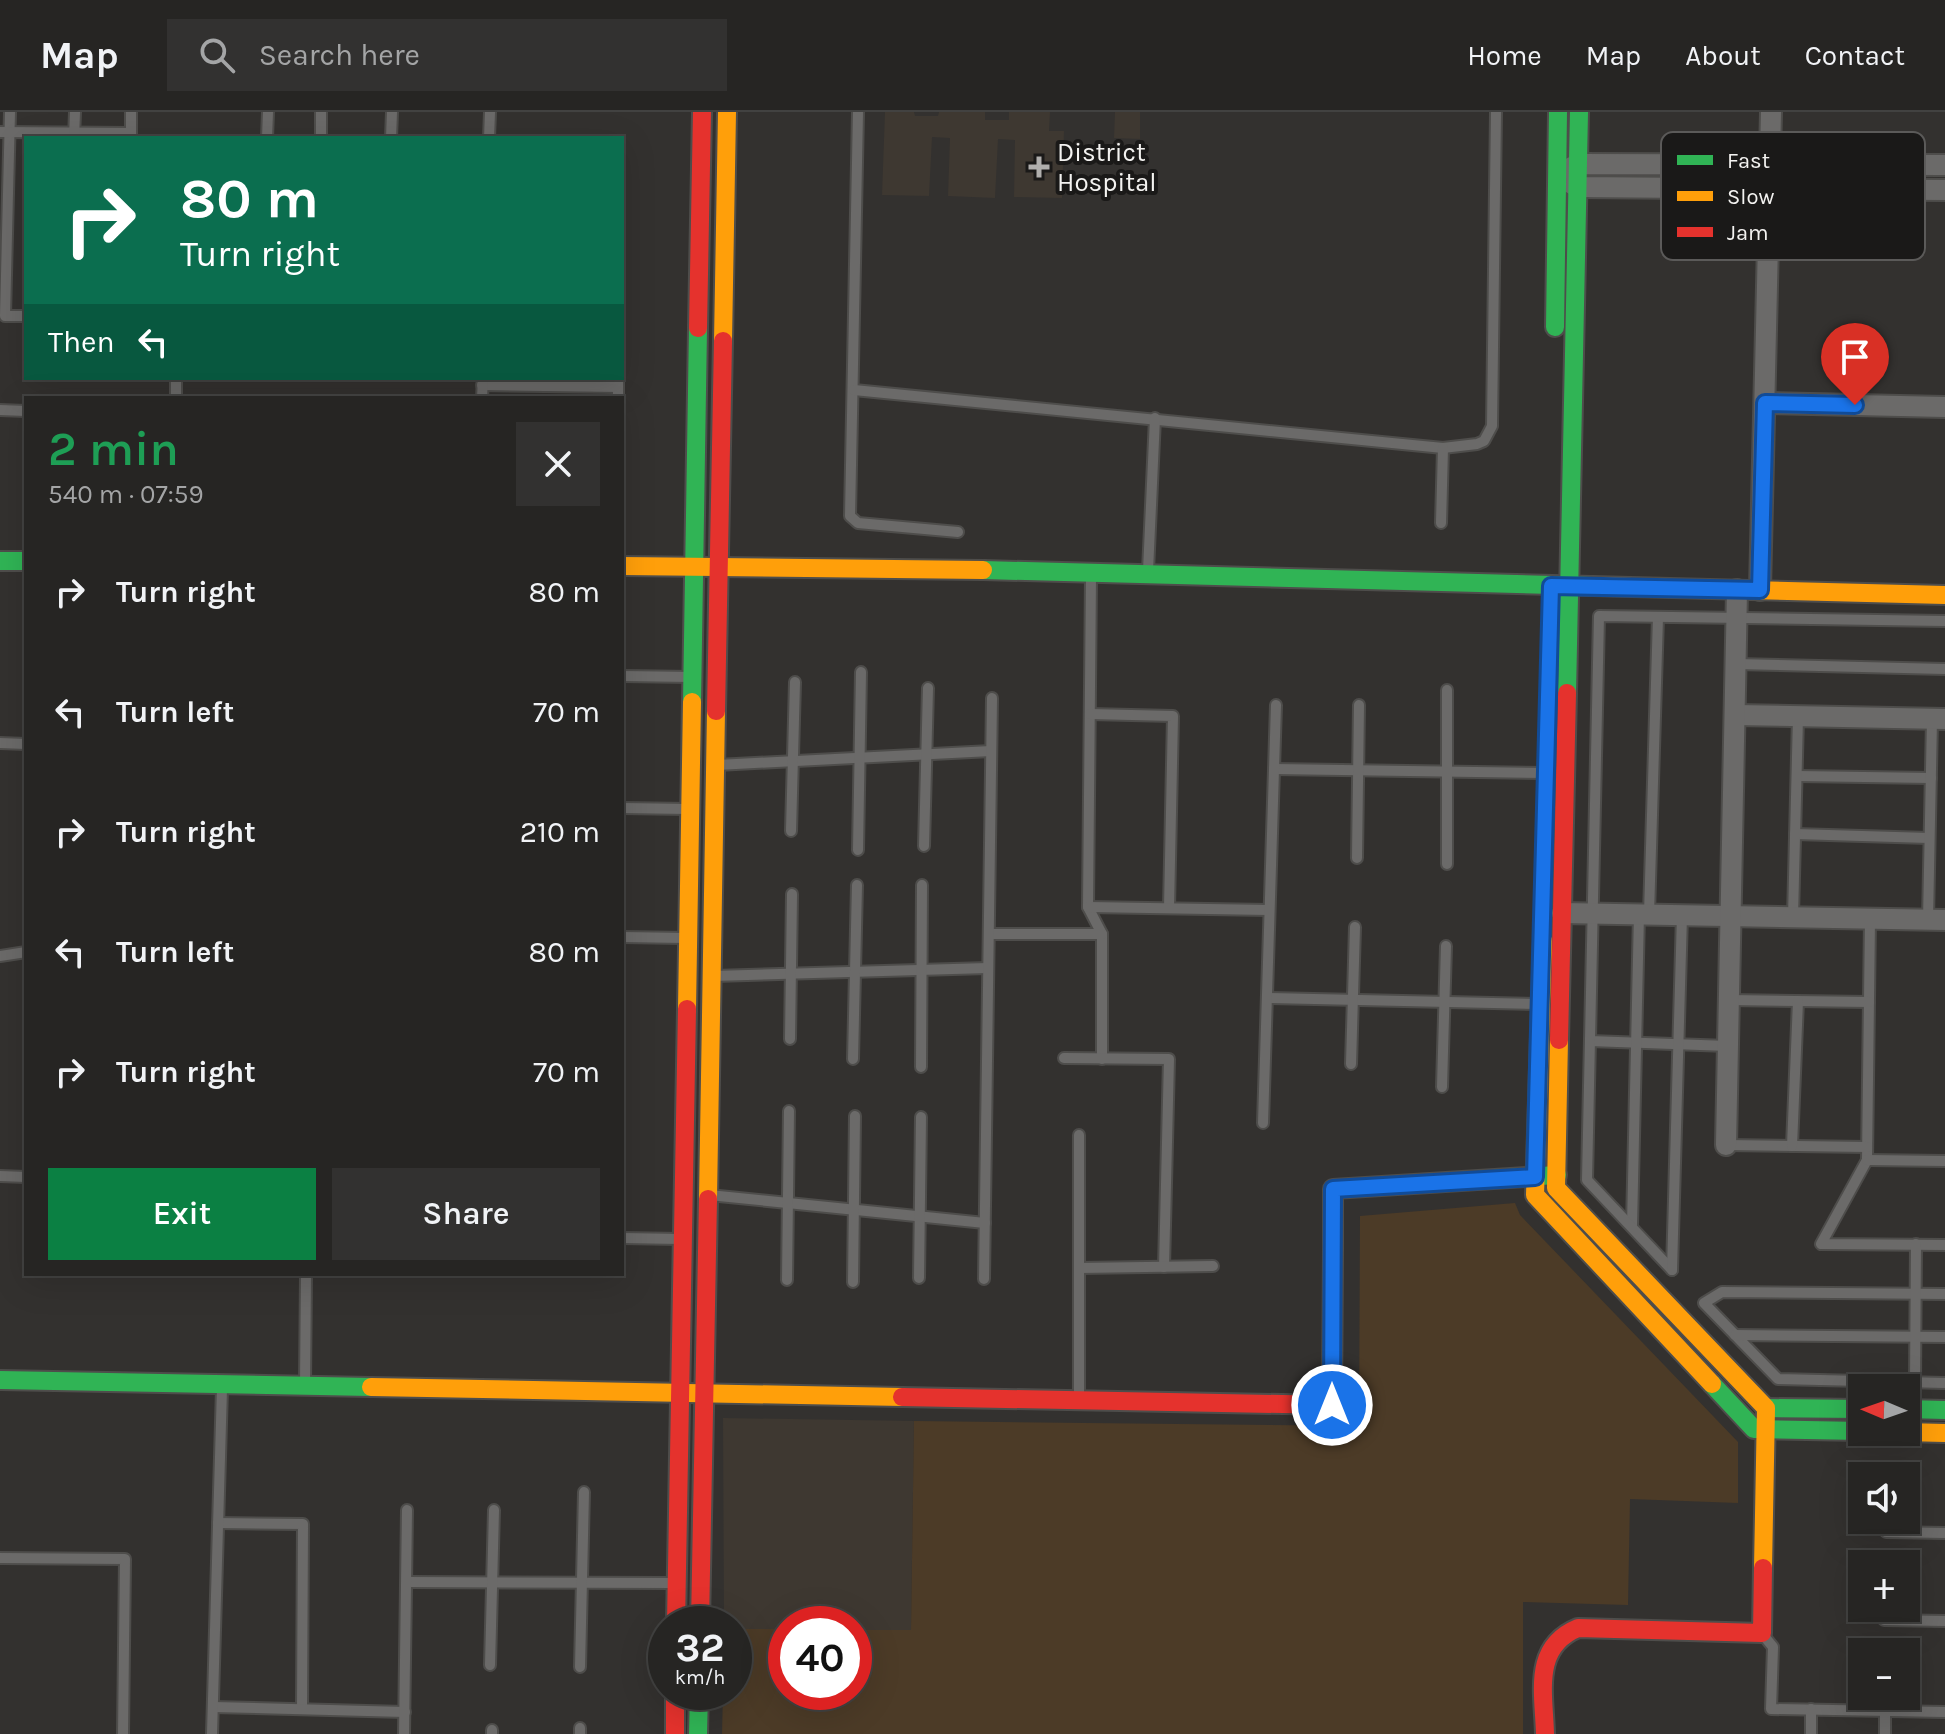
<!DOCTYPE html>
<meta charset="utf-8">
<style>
:root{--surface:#262523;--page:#323130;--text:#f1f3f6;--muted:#a4a5a6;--line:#424241;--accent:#0b8043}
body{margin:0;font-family:Karla,sans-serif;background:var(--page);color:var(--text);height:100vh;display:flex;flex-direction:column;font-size:30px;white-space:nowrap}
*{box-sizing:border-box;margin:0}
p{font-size:26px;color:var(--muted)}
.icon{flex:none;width:44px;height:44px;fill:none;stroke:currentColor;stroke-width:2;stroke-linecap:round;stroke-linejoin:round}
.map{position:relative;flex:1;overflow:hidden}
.side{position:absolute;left:24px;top:284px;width:600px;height:880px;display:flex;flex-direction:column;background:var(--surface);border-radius:0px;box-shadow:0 8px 32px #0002,0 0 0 2px var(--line)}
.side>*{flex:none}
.banner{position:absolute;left:24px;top:24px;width:600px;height:244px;border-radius:0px;box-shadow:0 8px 32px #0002,0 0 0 2px var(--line);background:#0b6e4f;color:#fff;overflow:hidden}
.needle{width:52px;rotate:272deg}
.fabs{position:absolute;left:1848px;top:1262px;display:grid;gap:16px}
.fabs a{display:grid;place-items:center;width:72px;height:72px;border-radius:0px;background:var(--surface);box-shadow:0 8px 32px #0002,0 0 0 2px var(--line);font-size:40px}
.speed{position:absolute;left:648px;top:1494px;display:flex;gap:16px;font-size:40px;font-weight:700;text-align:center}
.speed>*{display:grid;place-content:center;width:104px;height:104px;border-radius:50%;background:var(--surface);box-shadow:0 8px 32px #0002,0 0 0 2px var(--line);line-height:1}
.speed small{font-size:20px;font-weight:400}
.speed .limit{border:12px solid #d22;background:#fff;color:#111}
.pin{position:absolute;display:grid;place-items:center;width:68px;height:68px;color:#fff;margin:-82px -34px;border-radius:50% 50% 50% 0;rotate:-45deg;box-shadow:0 0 8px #0007}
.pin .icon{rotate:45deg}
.me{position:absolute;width:88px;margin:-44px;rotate:0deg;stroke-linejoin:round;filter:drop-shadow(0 0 6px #0008)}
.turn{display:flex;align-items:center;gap:28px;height:168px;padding:0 24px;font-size:36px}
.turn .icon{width:104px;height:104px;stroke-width:2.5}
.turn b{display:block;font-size:56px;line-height:68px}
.then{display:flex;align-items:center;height:76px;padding:0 24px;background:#0003;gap:16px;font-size:30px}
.round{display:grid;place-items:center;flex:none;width:84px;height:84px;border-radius:0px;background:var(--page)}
.headline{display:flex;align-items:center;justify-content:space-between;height:136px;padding:0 24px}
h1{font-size:48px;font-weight:600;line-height:60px;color:#1e9e55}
.primary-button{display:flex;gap:16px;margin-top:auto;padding:16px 24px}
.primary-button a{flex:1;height:92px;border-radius:0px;background:var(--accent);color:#fff;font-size:32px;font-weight:600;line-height:92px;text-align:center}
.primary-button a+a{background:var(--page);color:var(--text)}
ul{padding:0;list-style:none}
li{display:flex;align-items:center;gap:24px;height:120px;padding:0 24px}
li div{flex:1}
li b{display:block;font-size:30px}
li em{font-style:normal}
header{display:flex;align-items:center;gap:48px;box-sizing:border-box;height:112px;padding:0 40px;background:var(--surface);border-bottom:2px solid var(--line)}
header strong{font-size:38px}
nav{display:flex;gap:44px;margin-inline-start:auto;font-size:28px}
.search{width:560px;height:72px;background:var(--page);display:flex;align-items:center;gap:20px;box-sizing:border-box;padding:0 28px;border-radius:0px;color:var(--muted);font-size:30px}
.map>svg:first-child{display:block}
.built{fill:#3e3831}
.green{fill:#4c3b27}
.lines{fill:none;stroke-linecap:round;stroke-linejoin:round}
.lane-casing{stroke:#4e4d4b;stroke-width:14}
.street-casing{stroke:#4e4d4b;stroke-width:24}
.fast-casing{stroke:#4e4d4b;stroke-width:22}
.slow-casing{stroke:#4e4d4b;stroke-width:22}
.jam-casing{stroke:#4e4d4b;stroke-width:22}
.lane{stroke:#6b6a69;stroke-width:10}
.street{stroke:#6b6a69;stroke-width:20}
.fast{stroke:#30b455;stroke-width:18}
.slow{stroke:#ff9f0a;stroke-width:18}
.jam{stroke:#e5322d;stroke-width:18}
.route-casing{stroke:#114b97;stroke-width:20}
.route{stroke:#1a73e8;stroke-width:14}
.poi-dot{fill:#b0afad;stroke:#1a1918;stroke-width:3}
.labels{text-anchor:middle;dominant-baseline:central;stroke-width:8;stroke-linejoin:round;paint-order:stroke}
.poi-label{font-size:26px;fill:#f4f3f1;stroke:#1a1918;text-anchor:start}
.key{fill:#1a1918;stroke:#5b5a59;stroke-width:2}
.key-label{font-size:22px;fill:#f4f3f1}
</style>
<header>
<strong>Map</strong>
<div class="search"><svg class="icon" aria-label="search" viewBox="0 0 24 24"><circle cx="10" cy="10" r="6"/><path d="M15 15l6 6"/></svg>Search here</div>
<nav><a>Home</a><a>Map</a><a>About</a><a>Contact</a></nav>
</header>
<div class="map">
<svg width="1945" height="1622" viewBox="0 0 1945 1622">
<rect width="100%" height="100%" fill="#33312f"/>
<g class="built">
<polygon points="885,0 914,0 915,4 938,4 939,0 985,0 985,8 1009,8 1009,0 1050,0 1049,19 1064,19 1062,86 1014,85 1015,28 998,27 995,86 948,84 950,26 932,25 929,84 882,83"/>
<polygon points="1115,0 1140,0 1140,27 1114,26"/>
<polygon points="723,1306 914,1309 911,1519 854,1518 854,1512 786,1512 786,1517 734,1517 734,1512 724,1512"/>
</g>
<polygon class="green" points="1515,1091 1520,1103 1738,1330 1738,1391 1630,1387 1628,1493 1523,1490 1523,1622 722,1622 723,1580 734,1580 734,1517 786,1517 786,1580 854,1580 854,1518 911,1518 914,1309 1359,1314 1360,1104"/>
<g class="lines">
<g class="lane-casing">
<g id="lane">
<polyline points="10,0 5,204 26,204"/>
<polyline points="858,0 850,404 858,411 958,420"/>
<polyline points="0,20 131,21"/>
<polyline points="131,24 131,0"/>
<polyline points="74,26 75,0"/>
<polyline points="267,26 268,0"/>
<polyline points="321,26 321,0"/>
<polyline points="391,26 392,0"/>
<polyline points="489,26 490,0"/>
<polyline points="482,273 618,275"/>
<polyline points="854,278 1443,336 1477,332 1484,329 1492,314 1496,0"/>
<polyline points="176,286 176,266"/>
<polyline points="482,286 483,266"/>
<polyline points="618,286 618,266"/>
<polyline points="0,298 26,299"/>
<polyline points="1441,411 1443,336"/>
<polyline points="1148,459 1155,306"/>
<polyline points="1091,464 1088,795 1102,822 1102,947"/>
<polyline points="1736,552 1945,557"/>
<polyline points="622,564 692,565"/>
<polyline points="1090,602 1173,604 1169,796"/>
<polyline points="0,631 26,632"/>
<polyline points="717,653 991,639"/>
<polyline points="1274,657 1548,661"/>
<polyline points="1797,664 1931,666"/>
<polyline points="622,696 688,697"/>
<polyline points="791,719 795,570"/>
<polyline points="1795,722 1929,726"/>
<polyline points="924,734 928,576"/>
<polyline points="858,738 861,560"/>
<polyline points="1357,746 1359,593"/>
<polyline points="1447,752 1447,578"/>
<polyline points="1088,795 1269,798"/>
<polyline points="1649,802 1658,505"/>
<polyline points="1793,805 1798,605"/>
<polyline points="1870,807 1867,1048 1821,1132 1945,1133"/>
<polyline points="1928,808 1932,607"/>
<polyline points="989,822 1102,822"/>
<polyline points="622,825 685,826"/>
<polyline points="0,844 26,840"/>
<polyline points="714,864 988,856"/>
<polyline points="1267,886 1541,892"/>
<polyline points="1729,888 1869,890"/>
<polyline points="790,927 792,782"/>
<polyline points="1590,929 1728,934"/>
<polyline points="1064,946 1169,947 1164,1155"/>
<polyline points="853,947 857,773"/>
<polyline points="1351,952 1355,815"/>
<polyline points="921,955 922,773"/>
<polyline points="1442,975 1446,834"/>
<polyline points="1263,1011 1276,593"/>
<polyline points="1726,1033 1867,1035"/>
<polyline points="1792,1034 1798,889"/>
<polyline points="1867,1048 1945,1049"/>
<polyline points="0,1064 26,1065"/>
<polyline points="709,1083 985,1111"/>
<polyline points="1632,1114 1639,802"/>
<polyline points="622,1126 680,1127"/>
<polyline points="1079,1156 1213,1154"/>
<polyline points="1672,1158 1587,1068 1599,504 1945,509"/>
<polyline points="1672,1158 1682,803"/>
<polyline points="919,1166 921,1005"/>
<polyline points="984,1167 992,586"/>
<polyline points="787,1168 789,999"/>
<polyline points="853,1170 855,1004"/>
<polyline points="1945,1182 1722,1180 1704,1191 1778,1267 1945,1271"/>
<polyline points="1735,1223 1945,1225"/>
<polyline points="1915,1270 1916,1132"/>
<polyline points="305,1272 306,1162"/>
<polyline points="1079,1287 1079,1023"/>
<polyline points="218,1411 303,1412 302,1597"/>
<polyline points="1886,1420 1945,1421"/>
<polyline points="0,1446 125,1447 123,1622"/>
<polyline points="407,1470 676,1471"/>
<polyline points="1884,1508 1945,1509"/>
<polyline points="1764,1524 1773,1535 1771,1597 1945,1600"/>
<polyline points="490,1553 494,1398"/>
<polyline points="580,1555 584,1380"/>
<polyline points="213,1595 405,1600"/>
<polyline points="212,1622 222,1276"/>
<polyline points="404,1622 407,1398"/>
<polyline points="492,1622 492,1618"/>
<polyline points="580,1622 580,1616"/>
<polyline points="1811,1622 1811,1597"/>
<polyline points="1885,1622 1885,1599"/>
</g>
</g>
<g class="street-casing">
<g id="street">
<polyline points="1568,57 1578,52 1945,53"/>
<polyline points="1567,69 1577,75 1945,78"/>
<polyline points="1765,291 1945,295"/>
<polyline points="1760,478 1771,0"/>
<polyline points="1735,603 1945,607"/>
<polyline points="1562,801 1945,808"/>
<polyline points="1726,1033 1737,478"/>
</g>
</g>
<g class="fast-casing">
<g id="fast">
<polyline points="1555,215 1558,0"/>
<polyline points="0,449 26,449"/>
<polyline points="983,458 1592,474"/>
<polyline points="1567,581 1579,0"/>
<polyline points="692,590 698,216"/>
<polyline points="1333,1137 1333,1077 1557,1063"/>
<polyline points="0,1268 371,1275"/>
<polyline points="1712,1272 1754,1317 1862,1319"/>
<polyline points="1766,1296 1862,1297"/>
<polyline points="1906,1297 1945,1298"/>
<polyline points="698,1622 699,1580"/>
</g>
</g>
<g class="slow-casing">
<g id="slow">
<polyline points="723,229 727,0"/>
<polyline points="622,454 983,458"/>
<polyline points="1592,474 1945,483"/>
<polyline points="1543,829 1535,1083 1712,1272"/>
<polyline points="687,897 692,590"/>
<polyline points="1559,928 1556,1076 1766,1296 1763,1456"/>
<polyline points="708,1087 716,599"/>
<polyline points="371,1275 902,1285"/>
<polyline points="1904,1320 1945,1321"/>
</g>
</g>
<g class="jam-casing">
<g id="jam">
<polyline points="698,216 702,0"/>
<polyline points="716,599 723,229"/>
<polyline points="1559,928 1567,581"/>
<polyline points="902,1285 1332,1293 1333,1137"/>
<polyline points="676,1512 687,897"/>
<polyline points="700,1512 708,1087"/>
<polyline points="675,1580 675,1622"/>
<path d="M1545 1622C1544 1581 1532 1535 1578 1516L1762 1521 1763 1456"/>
</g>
</g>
<use href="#lane" class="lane"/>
<use href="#street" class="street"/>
<use href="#fast" class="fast"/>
<use href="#slow" class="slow"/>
<use href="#jam" class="jam"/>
</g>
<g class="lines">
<g class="route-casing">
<polyline id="route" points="1332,1293 1333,1077 1535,1065 1551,474 1760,478 1765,291 1855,293"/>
</g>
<use href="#route" class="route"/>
</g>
<path class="poi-dot" d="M1035 43h8v8h8v8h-8v8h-8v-8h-8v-8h8z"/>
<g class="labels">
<g class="poi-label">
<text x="1057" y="40">District<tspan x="1057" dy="30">Hospital</tspan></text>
</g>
</g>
<rect x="1661" y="20" width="264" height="128" rx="12" class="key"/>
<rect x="1677" y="43" width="36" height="10" fill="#30b455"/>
<rect x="1677" y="79" width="36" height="10" fill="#ff9f0a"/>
<rect x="1677" y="115" width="36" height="10" fill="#e5322d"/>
<g class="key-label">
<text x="1727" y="56">Fast</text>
<text x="1727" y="92">Slow</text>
<text x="1727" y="128">Jam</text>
</g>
</svg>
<div class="fabs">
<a><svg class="needle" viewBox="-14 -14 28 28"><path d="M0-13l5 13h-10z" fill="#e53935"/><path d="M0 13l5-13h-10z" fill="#a4a5a6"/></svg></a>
<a><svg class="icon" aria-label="sound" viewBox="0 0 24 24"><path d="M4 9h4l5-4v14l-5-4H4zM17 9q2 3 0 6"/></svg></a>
<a>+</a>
<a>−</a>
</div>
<div class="speed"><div>32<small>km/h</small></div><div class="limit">40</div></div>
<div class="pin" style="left:1855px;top:293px;background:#d93025"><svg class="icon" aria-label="arrive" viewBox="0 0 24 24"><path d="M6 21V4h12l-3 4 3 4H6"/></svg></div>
<svg class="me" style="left:1332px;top:1293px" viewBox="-20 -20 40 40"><circle r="17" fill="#1a73e8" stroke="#fff" stroke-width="3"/><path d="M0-11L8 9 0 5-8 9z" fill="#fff"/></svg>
<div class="banner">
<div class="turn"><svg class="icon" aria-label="right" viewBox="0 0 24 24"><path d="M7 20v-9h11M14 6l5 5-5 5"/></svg><div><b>80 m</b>Turn right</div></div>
<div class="then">Then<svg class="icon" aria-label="left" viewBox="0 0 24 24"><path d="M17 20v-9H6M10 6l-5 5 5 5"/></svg></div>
</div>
<section class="side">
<div class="headline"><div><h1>2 min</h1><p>540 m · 07:59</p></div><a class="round"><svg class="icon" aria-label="close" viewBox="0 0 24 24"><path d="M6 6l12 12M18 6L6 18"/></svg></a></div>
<ul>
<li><svg class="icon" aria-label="right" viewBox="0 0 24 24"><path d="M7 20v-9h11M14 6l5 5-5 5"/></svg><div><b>Turn right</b></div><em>80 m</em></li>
<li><svg class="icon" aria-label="left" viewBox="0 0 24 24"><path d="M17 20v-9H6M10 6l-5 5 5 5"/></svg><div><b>Turn left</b></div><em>70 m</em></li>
<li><svg class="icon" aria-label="right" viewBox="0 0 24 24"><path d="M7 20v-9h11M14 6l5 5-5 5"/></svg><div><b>Turn right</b></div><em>210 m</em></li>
<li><svg class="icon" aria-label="left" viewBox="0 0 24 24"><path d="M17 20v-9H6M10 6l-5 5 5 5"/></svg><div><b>Turn left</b></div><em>80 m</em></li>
<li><svg class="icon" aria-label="right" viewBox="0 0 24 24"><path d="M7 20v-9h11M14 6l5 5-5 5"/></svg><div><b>Turn right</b></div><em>70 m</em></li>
</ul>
<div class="primary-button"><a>Exit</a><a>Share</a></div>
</section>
</div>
